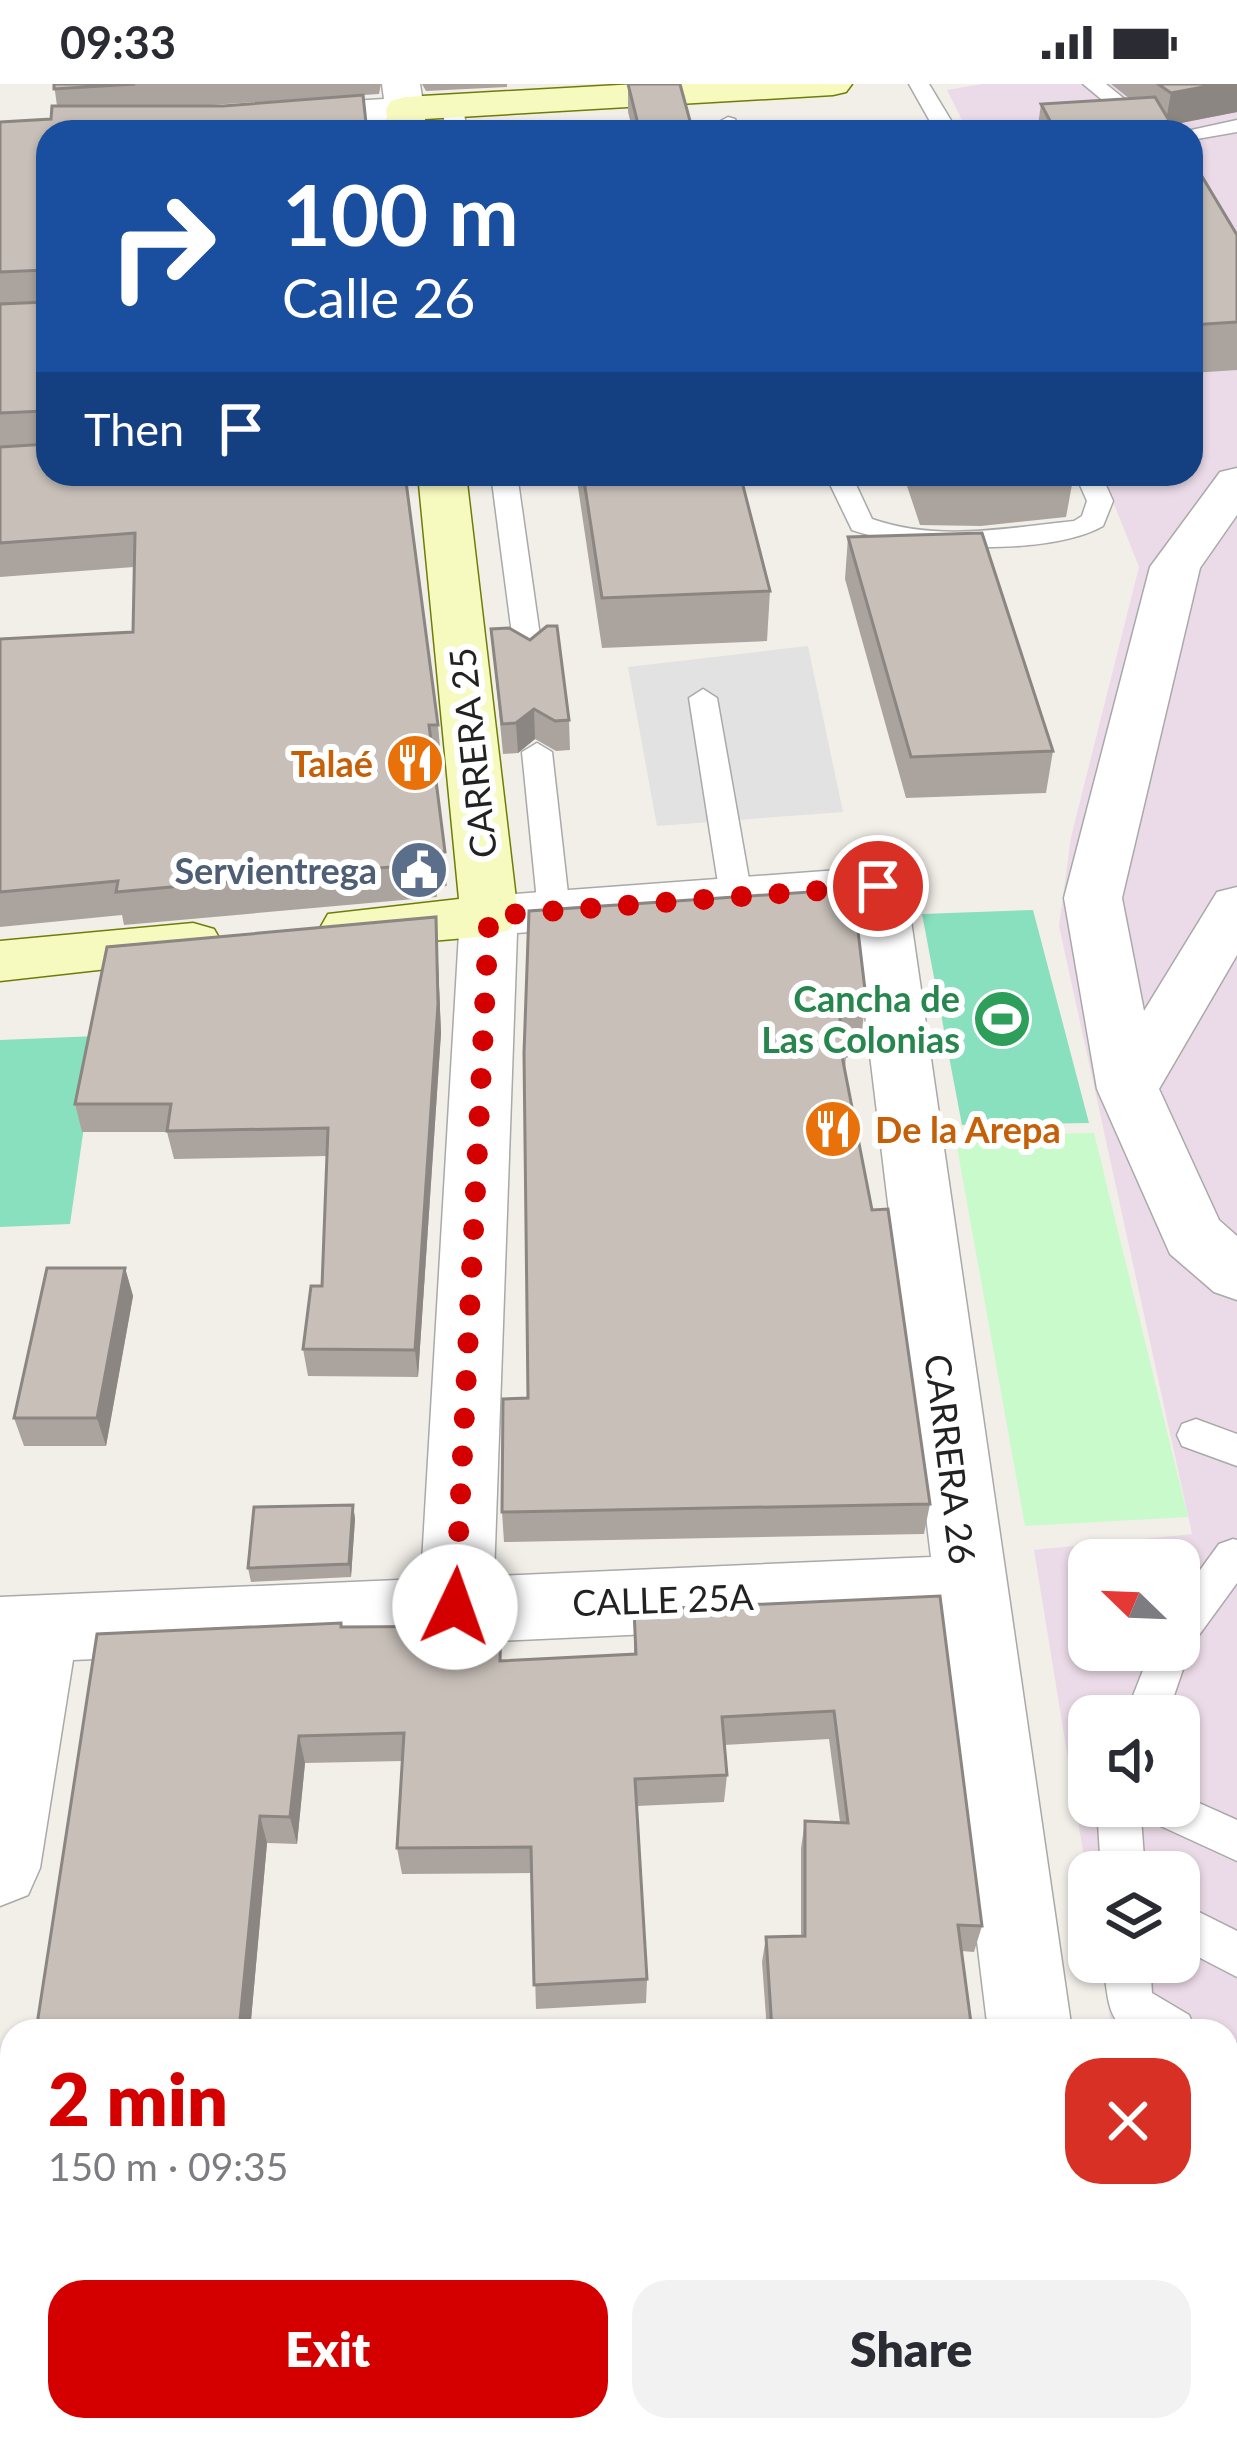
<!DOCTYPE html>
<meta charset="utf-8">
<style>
:root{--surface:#fff;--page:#f2f2f3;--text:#2b2b33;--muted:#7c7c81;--accent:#d40000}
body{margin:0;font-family:Lato,sans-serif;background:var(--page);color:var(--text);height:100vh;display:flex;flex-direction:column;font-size:45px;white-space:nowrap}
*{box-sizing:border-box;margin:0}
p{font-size:39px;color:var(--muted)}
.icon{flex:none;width:66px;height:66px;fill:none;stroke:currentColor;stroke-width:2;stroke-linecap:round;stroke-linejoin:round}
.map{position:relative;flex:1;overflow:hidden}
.drawer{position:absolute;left:0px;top:1935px;width:1239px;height:423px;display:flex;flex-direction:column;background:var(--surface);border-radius:36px 36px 0 0;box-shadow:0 3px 9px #0004}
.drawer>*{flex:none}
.banner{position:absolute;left:36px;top:36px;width:1167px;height:366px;border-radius:36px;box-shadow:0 3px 9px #0004;background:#1a4fa0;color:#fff;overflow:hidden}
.needle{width:78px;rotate:293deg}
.fabs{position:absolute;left:1068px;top:1455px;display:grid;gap:24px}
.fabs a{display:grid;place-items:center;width:132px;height:132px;border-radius:24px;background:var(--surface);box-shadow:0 3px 9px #0004;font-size:60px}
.pin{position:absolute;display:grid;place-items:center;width:102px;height:102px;color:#fff;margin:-51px;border:6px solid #fff;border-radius:50%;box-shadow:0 3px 12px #0007}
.me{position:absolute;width:132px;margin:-66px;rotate:3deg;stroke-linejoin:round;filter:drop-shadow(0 0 9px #0008)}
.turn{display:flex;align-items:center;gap:42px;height:252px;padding:0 48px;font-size:54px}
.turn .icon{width:156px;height:156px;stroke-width:2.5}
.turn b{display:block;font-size:84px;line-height:102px}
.then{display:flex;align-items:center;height:114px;padding:0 48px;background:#0003;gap:24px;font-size:45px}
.round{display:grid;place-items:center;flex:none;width:126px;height:126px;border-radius:36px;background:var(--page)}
.head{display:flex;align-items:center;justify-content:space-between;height:204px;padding:0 48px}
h1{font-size:72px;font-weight:800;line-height:90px;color:var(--accent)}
.button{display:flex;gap:24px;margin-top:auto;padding:24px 48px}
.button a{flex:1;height:138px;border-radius:36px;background:var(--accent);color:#fff;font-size:48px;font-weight:800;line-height:138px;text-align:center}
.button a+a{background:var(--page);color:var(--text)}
.status{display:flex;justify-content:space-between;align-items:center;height:84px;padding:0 60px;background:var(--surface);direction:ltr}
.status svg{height:33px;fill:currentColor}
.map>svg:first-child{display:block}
.industrial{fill:#ebdbe8;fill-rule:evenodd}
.park{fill:#c8facc}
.pitch{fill:#88e0be}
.parking{fill:#e2e2e2}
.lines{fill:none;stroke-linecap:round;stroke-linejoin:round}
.service-casing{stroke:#a9a9a9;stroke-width:3}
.minor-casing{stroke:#a9a9a9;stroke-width:3}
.secondary-casing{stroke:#707d05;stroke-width:3}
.service{fill:#fff;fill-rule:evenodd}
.minor{fill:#fff;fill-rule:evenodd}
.secondary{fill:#f7fabf;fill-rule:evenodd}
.wall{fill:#aba49e}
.shaded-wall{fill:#8b8681}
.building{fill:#c7bfb8;stroke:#8b8681;stroke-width:3}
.route{stroke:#d40000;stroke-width:21;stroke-dasharray:0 37.8}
.labels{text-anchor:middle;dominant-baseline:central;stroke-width:12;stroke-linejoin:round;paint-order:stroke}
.street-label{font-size:36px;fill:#222;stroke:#fff}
.food-label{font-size:36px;font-weight:bold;fill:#c56008;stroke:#fff;text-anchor:end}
.service-label{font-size:36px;font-weight:bold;fill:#4e5e75;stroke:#fff;text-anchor:end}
.leisure-label{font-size:36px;font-weight:bold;fill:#27864d;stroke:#fff;text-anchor:end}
</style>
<div class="status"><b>09:33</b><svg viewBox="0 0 49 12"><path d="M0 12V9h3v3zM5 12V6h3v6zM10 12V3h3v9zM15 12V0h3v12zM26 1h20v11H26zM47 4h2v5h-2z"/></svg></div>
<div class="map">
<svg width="1237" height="2357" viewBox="0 0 1237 2357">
<rect width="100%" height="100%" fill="#f2efe9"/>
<path class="industrial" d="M982 0H1237V2357H1179L1177 2346H1227V1947H1112L1101 1878H1179V1788H1089V1804L1034 1466 1192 1450 1059 842 1071 753 1139 483 1102 390H1191V48H968L947 6ZM1089 1476H1179V1566H1089ZM1089 1632H1179V1722H1089Z"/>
<polygon class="park" points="1094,1049 1188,1433 1025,1442 955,1052"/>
<g class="pitch">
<polygon points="1033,826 1089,1039 962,1041 922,830"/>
<polygon points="97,952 70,1140 0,1143 0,956"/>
</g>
<polygon class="parking" points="808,562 843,728 657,742 628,583"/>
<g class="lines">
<g class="service-casing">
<g id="service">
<polygon points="909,0 929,0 958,48 936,48"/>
<polygon points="1083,0 1106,0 1165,48 1141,48"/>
<polygon points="453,17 463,23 467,48 445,48 443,23"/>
<polygon points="728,33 735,35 741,48 719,48 717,39"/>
<polygon points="1237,36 1237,48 1191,56 1191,48 1182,48"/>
<polygon points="491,390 517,390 543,573 529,582 515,573"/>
<path d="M825 390H851L872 435C938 458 1006 444 1074 437L1082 432 1087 417 1075 390H1101L1113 417 1103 442C1049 473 911 466 852 446Z"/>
<polygon points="703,605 717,614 752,812 747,819 725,819 720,812 689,614"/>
<polygon points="537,659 552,668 570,827 565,835 543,835 538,827 522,668"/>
<polygon points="1196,1335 1237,1350 1237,1382 1182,1362 1177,1351 1182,1340"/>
<polygon points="1233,1455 1237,1456 1237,1499 1191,1562 1167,1632 1125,1632 1151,1566 1179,1566 1179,1515 1219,1460"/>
<polygon points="1179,1710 1237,1736 1237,1777 1141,1733 1145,1788 1101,1788 1097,1722 1179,1722"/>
<polygon points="1179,1818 1237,1847 1237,1893 1179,1863"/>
<path d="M1104 1878H1150L1152 1909 1189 1931 1196 1947C1123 1947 1109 1960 1104 1878Z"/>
<polygon points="1227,1955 1237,1959 1237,2007 1227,2003"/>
</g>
</g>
<g class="minor-casing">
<g id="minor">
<polygon points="382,0 420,0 424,25 419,33 272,46 258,42 253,34 258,26 272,22 384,15"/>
<polygon points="1237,384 1237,431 1200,484 1122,814 1144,927 1217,808 1237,803 1237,871 1159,1005 1219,1136 1237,1152 1237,1216 1214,1208 1170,1170 1097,1005 1064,814 1150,483 1220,388"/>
<path d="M878 783 898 788 906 802 1072 1947H988L938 1537 73 1576 40 1784 28 1811 0 1822V1513L421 1495 460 832 469 818 489 812ZM852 823 931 1473 494 1492 517 849Z"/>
<polygon points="1039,2346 1133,2346 1135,2357 1041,2357"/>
</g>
</g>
<g class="secondary-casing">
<g id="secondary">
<polygon points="637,0 852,0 846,8 833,11 425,35 426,48 388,48 386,25 391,17 405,13"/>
<polygon points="418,390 466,390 518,832 509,846 489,852 349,864 328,858 320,844 328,830 459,815"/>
<polygon points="193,839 214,845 222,859 214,873 0,897 0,857"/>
</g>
</g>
<use href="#service" class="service"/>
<use href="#minor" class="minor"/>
<use href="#secondary" class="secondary"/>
</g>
<g class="wall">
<polygon points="54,0 381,0 379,10 197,22 48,360 0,363 0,38 51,35 57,22"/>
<polygon points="422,0 507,0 507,3 426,7"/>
<polygon points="628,0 693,48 633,48 628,28"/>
<polygon points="1111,0 1237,0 1237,28 1171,41 1176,48 1037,48 1041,20 1130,15"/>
<polygon points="1191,74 1237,151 1237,286 1191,289"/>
<polygon points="0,363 438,641 441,674 433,675 447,802 437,803 437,813 124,841 122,831 0,843 0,555 133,548 134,483 0,493"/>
<polygon points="576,390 740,390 770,507 767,557 602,564"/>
<polygon points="903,390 1074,390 1066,433 981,442 920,441"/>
<polygon points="848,453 1053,667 1046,709 906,714 845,495"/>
<polygon points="491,545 569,636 570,666 556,667 535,655 518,669 503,670"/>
<polygon points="529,827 866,914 862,946 842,948 846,972 845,985 930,1420 924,1450 504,1458 502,1428 528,1314"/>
<polygon points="436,833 441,949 418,1293 308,1292 303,1265 322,1202 327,1072 174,1075 167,1048 82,1048 75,1020"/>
<polygon points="125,1184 133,1212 106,1362 24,1362 14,1334"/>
<polygon points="353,1421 355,1435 351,1493 251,1498 248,1484"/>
<polygon points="940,1512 982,1842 974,1868 961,1867 971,1939 968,1947 767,1947 762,1878 766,1853 801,1852 801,1764 805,1737 840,1738 829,1655 724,1661 727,1691 724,1718 637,1722 647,1895 646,1919 536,1925 532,1789 402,1790 397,1764 403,1677 305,1679 297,1760 267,1759 250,1947 36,1947 342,1543 503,1576 634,1570 634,1526"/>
</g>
<g class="shaded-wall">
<polygon points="1219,0 1237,0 1237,28 1165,42 1171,9"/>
<polygon points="534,625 535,655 518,669 516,639"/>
<polygon points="436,833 441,949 418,1293 415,1266"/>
<polygon points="125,1184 133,1212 106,1362 97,1334"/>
<polygon points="353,1421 355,1435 351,1493 349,1480"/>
<polygon points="299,1652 305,1679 297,1760 290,1733"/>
<polygon points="260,1732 267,1759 250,1947 239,1947"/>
<polygon points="149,2346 162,2346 161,2357 147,2357"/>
</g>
<g class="building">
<polygon points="54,0 135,0 54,5"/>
<polygon points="628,0 680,0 693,48 640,48"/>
<polygon points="1158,0 1219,0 1171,9"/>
<polygon points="363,11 367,48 48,48 48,359 44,327 0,329 0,220 45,218 45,186 0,188 0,38 51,35 52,22 223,22"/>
<polygon points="1155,13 1176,48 1056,48 1041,20"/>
<polygon points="933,42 936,48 828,48"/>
<polygon points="1191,74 1237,151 1237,238 1191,241"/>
<polygon points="48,360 48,390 405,390 438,641 429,641 445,768 434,769 434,779 116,808 118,797 0,808 0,555 133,548 135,449 0,459 0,363"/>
<polygon points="583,390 740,390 770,507 602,514"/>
<polygon points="926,390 1013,390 989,392 926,392"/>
<polygon points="982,449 1053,667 911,673 848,453"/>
<polygon points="547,542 557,542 569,636 555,637 534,625 516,639 502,640 491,545 509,544 530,556"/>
<polygon points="853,805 866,914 837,916 846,972 842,972 872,1126 888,1125 930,1420 502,1428 503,1315 528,1314 524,969 529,827"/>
<polygon points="436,833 438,920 415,1266 303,1265 311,1202 322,1202 328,1044 167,1047 171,1020 75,1020 107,863"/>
<polygon points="47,1184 125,1184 97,1334 14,1334"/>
<polygon points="353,1421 349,1480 248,1484 254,1423"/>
<polygon points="940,1512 982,1842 958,1841 971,1939 772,1946 766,1853 805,1852 805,1737 848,1739 834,1627 722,1633 727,1691 635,1695 647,1895 534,1901 531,1763 397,1764 404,1649 299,1652 290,1733 260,1732 239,1947 36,1947 97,1550 341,1539 341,1543 501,1542 500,1577 636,1570 634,1526"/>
<polygon points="12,2102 12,2346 149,2346 147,2357 0,2357 0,2180"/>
<polygon points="346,2346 1046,2346 1047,2357 345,2357"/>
</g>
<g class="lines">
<polyline class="route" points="455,1523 489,832 878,802"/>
</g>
<defs>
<g id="restaurant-disc" transform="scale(3)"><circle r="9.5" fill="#e8710a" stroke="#fff"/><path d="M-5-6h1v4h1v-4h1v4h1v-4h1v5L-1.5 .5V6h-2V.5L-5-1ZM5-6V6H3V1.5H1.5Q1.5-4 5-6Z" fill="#fff"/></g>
<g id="civic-disc" transform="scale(3)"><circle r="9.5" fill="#5c6f8a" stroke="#fff"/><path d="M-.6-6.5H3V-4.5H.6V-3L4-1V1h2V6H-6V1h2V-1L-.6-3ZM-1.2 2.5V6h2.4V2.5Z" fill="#fff"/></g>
<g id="stadium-disc" transform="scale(3)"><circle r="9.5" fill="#2e9e5b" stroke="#fff"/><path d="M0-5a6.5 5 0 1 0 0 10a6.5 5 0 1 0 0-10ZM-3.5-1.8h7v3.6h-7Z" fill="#fff"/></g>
</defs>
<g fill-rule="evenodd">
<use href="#restaurant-disc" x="415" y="679"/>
<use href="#civic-disc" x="419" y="786"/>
<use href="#stadium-disc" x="1002" y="935"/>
<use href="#restaurant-disc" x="833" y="1045"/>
</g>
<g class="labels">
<g class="street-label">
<text transform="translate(472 669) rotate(-96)">CARRERA 25</text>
<text transform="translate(951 1375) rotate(83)">CARRERA 26</text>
<text transform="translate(663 1515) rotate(-2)">CALLE 25A</text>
</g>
<g class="food-label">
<text x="373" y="679">Talaé</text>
<text x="875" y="1045" text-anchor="start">De la Arepa</text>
</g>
<g class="service-label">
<text x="377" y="786">Servientrega</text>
</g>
<g class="leisure-label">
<text x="960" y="914">Cancha de<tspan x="960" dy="41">Las Colonias</tspan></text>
</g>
</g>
</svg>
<div class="fabs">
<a><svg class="needle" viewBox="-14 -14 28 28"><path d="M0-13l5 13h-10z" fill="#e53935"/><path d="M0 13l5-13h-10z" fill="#7c7c81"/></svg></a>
<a><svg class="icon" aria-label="sound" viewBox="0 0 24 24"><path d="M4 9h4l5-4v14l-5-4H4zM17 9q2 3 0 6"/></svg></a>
<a><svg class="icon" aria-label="layers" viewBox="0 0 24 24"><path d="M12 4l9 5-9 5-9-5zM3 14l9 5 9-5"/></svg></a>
</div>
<div class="pin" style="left:878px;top:802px;background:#d93025"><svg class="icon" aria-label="arrive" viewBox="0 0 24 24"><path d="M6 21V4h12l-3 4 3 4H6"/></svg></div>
<svg class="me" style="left:455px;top:1523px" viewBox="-20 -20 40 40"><circle r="19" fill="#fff"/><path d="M0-13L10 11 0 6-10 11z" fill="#d40000"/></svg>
<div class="banner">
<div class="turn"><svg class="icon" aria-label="right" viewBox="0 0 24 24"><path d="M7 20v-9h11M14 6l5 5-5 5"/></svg><div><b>100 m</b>Calle 26</div></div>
<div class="then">Then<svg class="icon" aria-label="arrive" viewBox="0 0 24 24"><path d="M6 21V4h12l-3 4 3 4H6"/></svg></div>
</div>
<section class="drawer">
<div class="head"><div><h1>2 min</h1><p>150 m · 09:35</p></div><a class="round" style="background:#d93025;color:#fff"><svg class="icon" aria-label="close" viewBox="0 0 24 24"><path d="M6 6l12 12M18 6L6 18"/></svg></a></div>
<div class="button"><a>Exit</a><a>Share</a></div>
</section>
</div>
